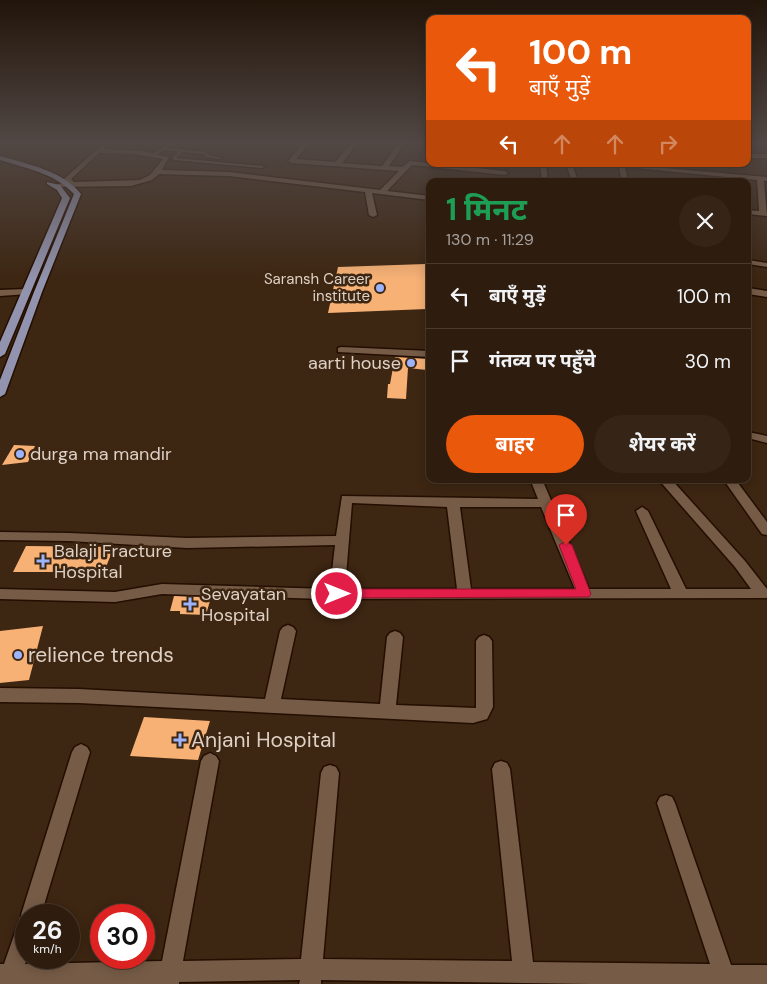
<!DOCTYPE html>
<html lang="hi">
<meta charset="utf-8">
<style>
:root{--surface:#2e1c0e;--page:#362517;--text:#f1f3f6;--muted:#a7a19e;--line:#493a2e;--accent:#ea580c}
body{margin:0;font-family:"DM Sans","Noto Sans Devanagari",sans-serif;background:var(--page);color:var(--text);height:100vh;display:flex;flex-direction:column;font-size:19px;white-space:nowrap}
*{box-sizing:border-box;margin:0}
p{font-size:16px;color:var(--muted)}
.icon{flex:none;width:28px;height:28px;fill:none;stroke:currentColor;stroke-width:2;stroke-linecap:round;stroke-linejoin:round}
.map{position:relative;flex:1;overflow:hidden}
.sheet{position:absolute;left:426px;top:178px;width:325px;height:305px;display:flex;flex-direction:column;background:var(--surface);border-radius:10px;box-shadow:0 2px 12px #0003,0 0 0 1px var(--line)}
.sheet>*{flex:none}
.hud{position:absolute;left:426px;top:15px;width:325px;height:152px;border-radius:10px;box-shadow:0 2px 12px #0003,0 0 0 1px var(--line);background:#ea580c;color:#fff;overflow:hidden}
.speed{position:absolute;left:15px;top:904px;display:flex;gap:10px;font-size:25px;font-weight:700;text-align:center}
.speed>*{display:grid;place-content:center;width:65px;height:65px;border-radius:50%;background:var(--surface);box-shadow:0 2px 12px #0003,0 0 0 1px var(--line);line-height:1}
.speed small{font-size:12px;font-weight:400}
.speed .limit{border:8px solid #d22;background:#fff;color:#111}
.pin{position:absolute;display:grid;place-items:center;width:42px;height:42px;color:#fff;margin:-51px -21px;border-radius:50% 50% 50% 0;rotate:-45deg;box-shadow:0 0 5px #0007}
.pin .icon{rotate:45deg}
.me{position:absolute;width:55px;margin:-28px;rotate:90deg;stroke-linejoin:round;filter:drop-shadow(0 0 4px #0008)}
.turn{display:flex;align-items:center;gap:18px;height:105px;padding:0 20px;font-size:22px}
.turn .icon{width:65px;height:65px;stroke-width:2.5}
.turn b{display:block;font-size:35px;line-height:42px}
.lanes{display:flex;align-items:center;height:48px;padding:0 20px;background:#0003;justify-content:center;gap:25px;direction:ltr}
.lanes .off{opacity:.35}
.round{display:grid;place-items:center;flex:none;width:52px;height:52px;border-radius:26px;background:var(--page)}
.summary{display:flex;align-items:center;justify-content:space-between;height:85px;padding:0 20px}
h1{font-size:30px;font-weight:700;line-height:38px;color:#1e9e55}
.button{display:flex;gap:10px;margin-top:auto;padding:10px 20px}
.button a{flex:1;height:58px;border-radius:30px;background:var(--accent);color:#fff;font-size:20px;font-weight:700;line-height:58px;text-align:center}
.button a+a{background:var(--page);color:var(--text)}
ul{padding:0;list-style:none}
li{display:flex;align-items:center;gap:15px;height:65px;padding:0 20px;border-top:1px solid var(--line)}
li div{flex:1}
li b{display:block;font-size:19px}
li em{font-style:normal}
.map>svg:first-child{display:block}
.building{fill:#f7b175}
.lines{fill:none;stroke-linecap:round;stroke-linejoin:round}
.service-casing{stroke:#230e00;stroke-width:3}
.minor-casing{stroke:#230e00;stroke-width:3}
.primary-casing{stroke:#230e00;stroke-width:3}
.service{fill:#765c47;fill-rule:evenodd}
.minor{fill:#765c47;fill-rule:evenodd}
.primary{fill:#9293ae;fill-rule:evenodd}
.route{fill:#e11d48;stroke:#92132f}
.poi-dot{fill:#9db4fd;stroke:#3d2612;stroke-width:2}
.labels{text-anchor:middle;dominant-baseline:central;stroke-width:5;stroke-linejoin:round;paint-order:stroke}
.far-poi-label{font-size:15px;fill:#dfd1c5;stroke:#3d2612;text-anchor:end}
.poi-label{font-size:18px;fill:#dfd1c5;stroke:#3d2612;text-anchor:start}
.near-poi-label{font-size:21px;fill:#dfd1c5;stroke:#3d2612;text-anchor:start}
</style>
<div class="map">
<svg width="767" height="984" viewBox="0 0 767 984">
<rect width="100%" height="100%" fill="#3d2612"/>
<g class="building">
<polygon points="425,264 427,309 328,313 338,267"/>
<polygon points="395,357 429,359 427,370 408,368 406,399 387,398 388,384 390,384"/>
<polygon points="14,445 35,446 28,462 2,465"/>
<polygon points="26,546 114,547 104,572 13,572"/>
<polygon points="174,596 211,597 206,615 180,614 180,611 170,611"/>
<polygon points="43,626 29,680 0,683 0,631"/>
<polygon points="144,717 210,721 198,760 130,756"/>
</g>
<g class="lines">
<g class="service-casing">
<polygon id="service" points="170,143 174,143 166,148 205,152 208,155 222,158 220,159 206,157 204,154 182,152 176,158 262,166 264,167 262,168 174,160 172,158 179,151 163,150 156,155 154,155 154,153"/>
</g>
<g class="minor-casing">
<g id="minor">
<path d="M104 143 107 145 103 149 142 151 169 157 162 170 229 172 380 190 399 171 291 163 288 161 304 143H310L296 159 335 162 352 143H358L342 163 382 166 399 143H405L389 166 402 167 410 161 505 171 508 173 505 175 412 165 387 191 430 196V200L372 193 377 215 373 217 369 215 365 192 229 176 159 174 152 180 131 186 55 187V185L67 182 64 179 65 178ZM99 153 133 154 163 159 150 175 140 180 74 182 71 179Z"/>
<rect x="748" y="154" width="19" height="4"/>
<polygon points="540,164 546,164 548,181 542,181"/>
<polygon points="566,164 572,164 578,181 572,181"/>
<polygon points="618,164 767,177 767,181 764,181 767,216 748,214 748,210 759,211 757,180 625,167 628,181 622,181"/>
<polygon points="748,260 767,263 767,267 748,264"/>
<polygon points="748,288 767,291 767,297 748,294"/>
<polygon points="25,289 29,292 28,294 0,296 0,290"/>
<polygon points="341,347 430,351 430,357 338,352 338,348"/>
<polygon points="748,432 767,436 767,443 748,438"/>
<path d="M530 479H542L589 589H671L636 511 642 507 648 511 686 589H751L735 567 658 479H671L745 561 767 589V598L324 599 162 594 115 602 0 599V589L115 592 162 584 330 589 335 545 187 548 69 541 0 540V532L69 533 187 538 336 536 342 496 538 499ZM352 503 447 507 457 589H345ZM460 507H541L575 589H471Z"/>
<polygon points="723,479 735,479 767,522 767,535 762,534"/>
<polygon points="288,625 293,627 296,631 281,699 380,704 387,637 390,633 395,631 400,633 403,637 396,705 476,708 476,641 479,637 484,635 489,637 492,641 493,707 487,719 473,723 79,703 0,702 0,688 79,689 265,699 280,631 283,627"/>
<polygon points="81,744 87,747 90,752 41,915 26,915 27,958 25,964 162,961 201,761 204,756 210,753 216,756 219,761 183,961 301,959 321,773 324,767 330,765 336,767 339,773 323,959 512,961 492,769 495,763 501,761 507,763 510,769 533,962 710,964 657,803 660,797 666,795 672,797 675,803 731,965 767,965 767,984 592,984 321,980 321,984 299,984 300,980 179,982 179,984 0,984 0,964 4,964 19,921 23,919 21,915 72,752 75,747"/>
</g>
</g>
<g class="primary-casing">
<g id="primary">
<path d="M0 156C28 164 63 171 81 194L42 292 5 394 0 397V380L34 292 74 194C56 174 26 168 0 160Z"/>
<polygon points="47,182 60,185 70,198 5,354 0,357 0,342 62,198 57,190 47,184"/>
</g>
</g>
<use href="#service" class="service"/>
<use href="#minor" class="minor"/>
<use href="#primary" class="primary"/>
</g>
<linearGradient id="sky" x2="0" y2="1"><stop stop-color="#22150a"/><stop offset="0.51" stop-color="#514744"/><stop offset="1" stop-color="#514744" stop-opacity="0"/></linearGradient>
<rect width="767" height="280" fill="url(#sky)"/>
<polygon class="route" points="566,541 572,545 591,594 589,597 337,598 333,597 331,594 333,590 337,589 576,589 559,545"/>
<g class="poi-dot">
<circle cx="380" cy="288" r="5"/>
<circle cx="411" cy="363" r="5"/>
<circle cx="20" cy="454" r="5"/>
<path d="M40.5 553.5h5v5h5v5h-5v5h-5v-5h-5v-5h5z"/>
<path d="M187.5 596.5h5v5h5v5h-5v5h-5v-5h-5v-5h5z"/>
<circle cx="18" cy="655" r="5"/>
<path d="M177.5 732.5h5v5h5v5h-5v5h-5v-5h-5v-5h5z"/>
</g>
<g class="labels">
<g class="far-poi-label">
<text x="370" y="279">Saransh Career<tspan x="370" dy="17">institute</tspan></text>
</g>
<g class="poi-label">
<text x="401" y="363" text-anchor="end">aarti house</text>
<text x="30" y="454">durga ma mandir</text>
<text x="54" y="551">Balaji Fracture<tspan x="54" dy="21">Hospital</tspan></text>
<text x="201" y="594">Sevayatan<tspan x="201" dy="21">Hospital</tspan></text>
</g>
<g class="near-poi-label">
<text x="28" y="655">relience trends</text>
<text x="191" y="740">Anjani Hospital</text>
</g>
</g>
</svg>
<div class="speed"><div>26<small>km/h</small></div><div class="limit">30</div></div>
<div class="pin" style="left:566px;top:545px;background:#d93025"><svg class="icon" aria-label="arrive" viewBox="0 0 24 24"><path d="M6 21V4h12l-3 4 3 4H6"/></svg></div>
<svg class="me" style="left:337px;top:594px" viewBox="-20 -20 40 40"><circle r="17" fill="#e11d48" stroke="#fff" stroke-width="3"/><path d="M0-11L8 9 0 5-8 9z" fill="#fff"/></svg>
<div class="hud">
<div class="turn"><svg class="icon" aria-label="left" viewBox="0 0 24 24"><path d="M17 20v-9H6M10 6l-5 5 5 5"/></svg><div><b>100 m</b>बाएँ मुड़ें</div></div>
<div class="lanes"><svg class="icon" aria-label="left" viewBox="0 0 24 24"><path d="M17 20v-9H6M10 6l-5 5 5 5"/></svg><svg class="icon off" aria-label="ahead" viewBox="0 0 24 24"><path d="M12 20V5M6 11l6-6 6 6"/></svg><svg class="icon off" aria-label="ahead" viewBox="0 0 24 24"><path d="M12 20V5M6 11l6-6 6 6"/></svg><svg class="icon off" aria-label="right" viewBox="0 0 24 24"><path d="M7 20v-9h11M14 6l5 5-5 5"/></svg></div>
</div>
<section class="sheet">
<div class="summary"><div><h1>1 मिनट</h1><p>130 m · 11:29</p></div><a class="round"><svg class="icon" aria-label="close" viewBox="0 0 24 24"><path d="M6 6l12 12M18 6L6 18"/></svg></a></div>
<ul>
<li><svg class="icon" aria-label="left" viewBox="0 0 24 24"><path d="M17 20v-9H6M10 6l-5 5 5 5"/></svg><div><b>बाएँ मुड़ें</b></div><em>100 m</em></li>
<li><svg class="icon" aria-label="arrive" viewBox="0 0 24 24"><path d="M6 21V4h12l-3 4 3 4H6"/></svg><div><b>गंतव्य पर पहुँचे</b></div><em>30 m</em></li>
</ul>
<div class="button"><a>बाहर</a><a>शेयर करें</a></div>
</section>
</div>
